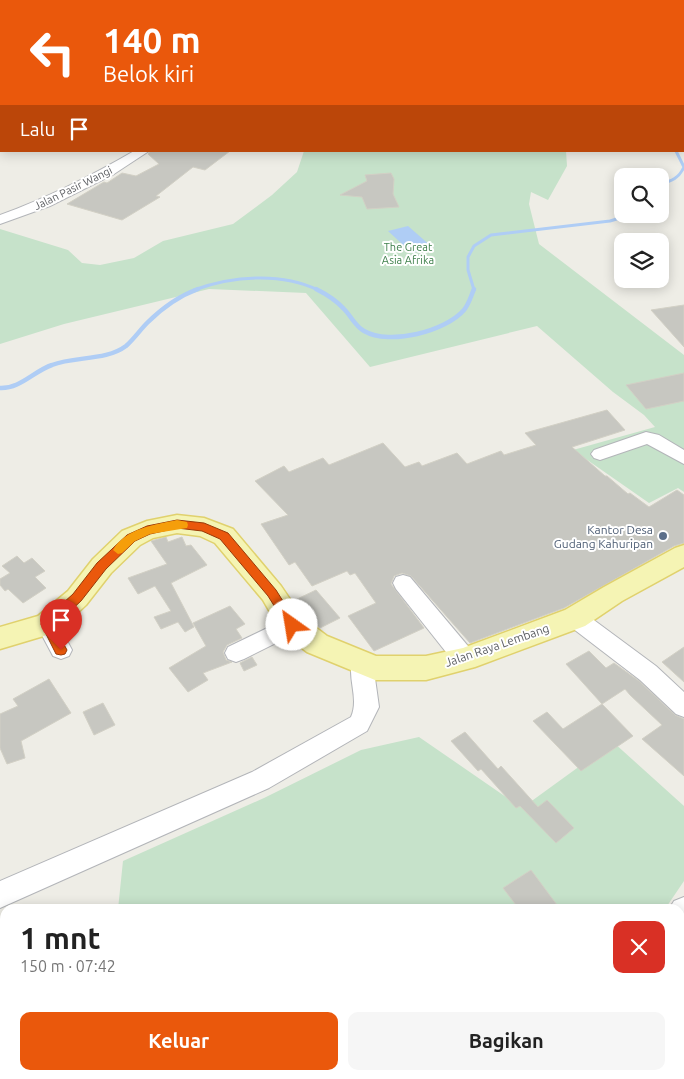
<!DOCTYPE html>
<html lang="id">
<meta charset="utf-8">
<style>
:root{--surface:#fff;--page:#f6f6f6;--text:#222;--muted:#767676;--accent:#ea580c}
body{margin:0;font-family:Ubuntu,sans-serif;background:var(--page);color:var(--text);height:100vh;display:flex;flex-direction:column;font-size:19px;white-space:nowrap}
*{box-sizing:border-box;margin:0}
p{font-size:16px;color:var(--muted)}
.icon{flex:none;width:28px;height:28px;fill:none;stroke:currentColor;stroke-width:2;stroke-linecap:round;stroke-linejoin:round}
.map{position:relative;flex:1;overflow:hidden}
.details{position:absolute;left:0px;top:904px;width:685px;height:176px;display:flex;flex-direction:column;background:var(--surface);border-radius:15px 15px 0 0;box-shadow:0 2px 12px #0003}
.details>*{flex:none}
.hud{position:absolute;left:0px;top:0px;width:685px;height:152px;box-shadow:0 2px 12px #0003;background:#ea580c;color:#fff;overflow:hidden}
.tools{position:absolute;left:614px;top:168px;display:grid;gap:10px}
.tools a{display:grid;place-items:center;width:55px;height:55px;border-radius:10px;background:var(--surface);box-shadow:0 2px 12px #0003;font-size:25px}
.pin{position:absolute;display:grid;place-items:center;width:42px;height:42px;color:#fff;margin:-51px -21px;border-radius:50% 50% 50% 0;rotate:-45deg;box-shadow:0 0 5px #0007}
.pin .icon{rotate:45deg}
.me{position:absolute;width:55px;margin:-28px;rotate:328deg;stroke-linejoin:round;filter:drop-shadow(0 0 4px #0008)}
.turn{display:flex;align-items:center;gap:18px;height:105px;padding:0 20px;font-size:22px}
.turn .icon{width:65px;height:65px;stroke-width:2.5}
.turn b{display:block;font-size:35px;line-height:42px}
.then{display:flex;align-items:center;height:48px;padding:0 20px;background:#0003;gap:10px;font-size:19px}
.round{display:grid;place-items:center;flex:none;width:52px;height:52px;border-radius:10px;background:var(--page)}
.headline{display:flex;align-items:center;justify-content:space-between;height:85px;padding:0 20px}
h1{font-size:30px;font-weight:700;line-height:38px}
.action{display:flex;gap:10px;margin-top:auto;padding:10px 20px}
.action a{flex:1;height:58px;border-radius:10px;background:var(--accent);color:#fff;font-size:20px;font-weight:700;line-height:58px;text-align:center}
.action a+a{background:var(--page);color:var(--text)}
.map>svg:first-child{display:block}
.green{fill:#c6e2ca}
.water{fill:#afcdf5}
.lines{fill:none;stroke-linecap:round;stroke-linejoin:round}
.stream-far1{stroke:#afcdf5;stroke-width:3}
.stream{stroke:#afcdf5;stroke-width:4.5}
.building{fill:#c7c7c1;stroke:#d2d0c5}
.minor-casing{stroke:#b3b5b9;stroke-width:2}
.major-casing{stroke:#e0d16d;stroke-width:3}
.minor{fill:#fff;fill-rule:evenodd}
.major{fill:#f5f4b4;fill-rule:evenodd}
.route{fill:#ea580c;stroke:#983908}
.slow{fill:#f59e0b}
.service-dot{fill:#5c6f8a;stroke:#fff;stroke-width:2}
.labels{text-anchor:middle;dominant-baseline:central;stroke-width:4;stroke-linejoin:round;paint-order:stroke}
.far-street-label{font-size:11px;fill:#5e6064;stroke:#fff}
.far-park-label{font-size:11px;fill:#40814d;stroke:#fff}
.service-label{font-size:12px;fill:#4e5e75;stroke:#fff;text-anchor:end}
.street-label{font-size:12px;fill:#5e6064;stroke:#fff}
</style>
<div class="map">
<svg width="684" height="1079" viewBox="0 0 684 1079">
<rect width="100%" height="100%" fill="#eeede6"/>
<g class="green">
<polygon points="304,151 566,151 567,166 548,200 531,192 529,204 539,244 684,355 684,492 678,488 649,503 573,450 655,427 644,415 613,392 537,326 370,367 306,293 209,289 64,324 0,344 0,229 68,250 82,263 100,265 134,258 163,241 233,224 272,195 297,172"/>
<polygon points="419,737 522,808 613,742 684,806 684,881 665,909 118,909 123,861 264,798 361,750"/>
<polygon points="381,1075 599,1075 602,1079 389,1079"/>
</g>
<polygon class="water" points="408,226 432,247 412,253 388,231"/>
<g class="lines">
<g class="stream-far1">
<path d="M660 184C672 181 679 178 684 167L676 151"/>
<path d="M194 290C232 276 281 272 318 290"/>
<polyline points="474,290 468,270 468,257 474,246 491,235 610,221 633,214"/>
</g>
<g class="stream">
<path d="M316 289C326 294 336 300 344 309 351 316 355 326 364 331 390 346 446 331 464 310 469 304 471 296 474 289"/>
<path d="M0 388C20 389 34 371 52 365 75 356 106 361 126 346 134 339 140 330 147 323 161 309 179 296 198 289"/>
</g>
</g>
<g class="building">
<polygon points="151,151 230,151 205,170 193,167 156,196 160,197 122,220 67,204 104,182 107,183 122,173 136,176 159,164 148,154"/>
<polygon points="391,173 394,179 393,194 399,207 367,209 362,197 340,195 367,181 365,175"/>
<polygon points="684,305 684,347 651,310"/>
<polygon points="684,373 684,401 646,409 626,385"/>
<polygon points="607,410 625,430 572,447 605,476 607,476 628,494 630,493 649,507 677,490 684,495 684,543 674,546 564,608 470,643 411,576 402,573 394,576 391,584 424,628 374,651 348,616 376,603 355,573 350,575 347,571 312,586 295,562 289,565 261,524 288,515 255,481 284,466 289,472 323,458 329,465 383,443 405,467 419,462 422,466 457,453 467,464 501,451 504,455 536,445 525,433"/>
<polygon points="166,537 168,542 182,537 186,546 191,545 207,565 171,583 194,627 185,632 178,622 161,629 154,617 171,611 155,586 138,594 128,578 167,564 151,541"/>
<polygon points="17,556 24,563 32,558 45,571 35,577 46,588 23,603 8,589 5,591 0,585 0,579 10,573 2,566"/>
<polygon points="316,590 340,618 320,628 307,618 293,601"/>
<polygon points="230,606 245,624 236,629 242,638 227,645 223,652 226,660 232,662 203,673 208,680 188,692 169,668 206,646 193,623"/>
<polygon points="684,647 684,682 662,662"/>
<polygon points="589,651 606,668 614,663 639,681 675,715 684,719 684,776 642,739 662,725 630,695 625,689 602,704 566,664"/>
<polygon points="252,657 257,665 244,671 240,663"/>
<polygon points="49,679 71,713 21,741 25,758 7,764 0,748 0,714 18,706 13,699"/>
<polygon points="103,703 115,725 94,735 83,712"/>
<polygon points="602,704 633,736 581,771 533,721 547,712 563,729"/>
<polygon points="465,732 498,769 501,766 538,807 547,800 574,828 556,843 520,806 516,808 481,769 478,771 451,741"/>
<polygon points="531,870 560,909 519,909 503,888"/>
</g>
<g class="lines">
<g class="minor-casing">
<g id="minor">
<polygon points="479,0 492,0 493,1 480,1"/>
<polygon points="604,0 618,0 619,1 605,1"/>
<path d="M134 151H149L114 174 50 206 0 224V215C47 198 91 176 134 151Z"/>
<polygon points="646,432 659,435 684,450 684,464 647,444 600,460 594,458 591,454 594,450"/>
<polygon points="403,575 410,577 473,652 476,659 473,666 465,668 457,666 396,589 393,583 396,577"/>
<polygon points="575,609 583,612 656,666 684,692 684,717 676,714 640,680 567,624 564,618 567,612"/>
<polygon points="47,615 55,618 72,650 69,656 61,659 53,656 36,624 39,618"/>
<polygon points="292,616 300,619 303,625 300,631 244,659 236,662 228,659 225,653 228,647"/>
<path d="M362 655 370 657 373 664 379 707 367 731 269 788 0 908V881L252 772 351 717C360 697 345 676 354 657Z"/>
<polygon points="684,897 684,954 680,952 680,909 669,909 674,901"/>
<polygon points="95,1075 129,1075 128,1079 94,1079"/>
<polygon points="146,1075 177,1075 178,1079 147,1079"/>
</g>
</g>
<g class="major-casing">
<polygon id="major" points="177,515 204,518 233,529 281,586 302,617 327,636 376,656 426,656 463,648 565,610 604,587 675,548 684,545 684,567 622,601 585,626 475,667 426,680 375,680 307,652 282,633 263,600 215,543 200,536 177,533 153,538 140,545 111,573 86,605 57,632 0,649 0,627 38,616 68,591 93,559 122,531 147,521"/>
</g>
<use href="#minor" class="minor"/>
<use href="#major" class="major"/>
</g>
<polygon class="route" points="177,520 204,523 228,533 276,590 298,625 296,628 288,628 268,596 220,539 202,531 177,528 150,534 135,541 106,569 81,601 54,626 67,650 65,654 61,655 56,654 41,624 43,621 73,594 97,563 127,535 147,526"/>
<path class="slow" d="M177 520 187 522 188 525 187 528 150 534 135 541 122 553 118 554 113 550C126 528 154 525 177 520Z"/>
<circle class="service-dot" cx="663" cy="536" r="5"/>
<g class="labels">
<g class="far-street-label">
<text transform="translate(73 188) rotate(-26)">Jalan Pasir Wangi</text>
</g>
<g class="far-park-label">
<text x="408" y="247">The Great<tspan x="408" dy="13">Asia Afrika</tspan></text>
</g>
<g class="service-label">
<text x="653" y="529">Kantor Desa<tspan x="653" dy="14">Gudang Kahuripan</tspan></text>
</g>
<g class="street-label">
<text transform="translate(497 645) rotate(-19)">Jalan Raya Lembang</text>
</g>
</g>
</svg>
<div class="tools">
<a><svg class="icon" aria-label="search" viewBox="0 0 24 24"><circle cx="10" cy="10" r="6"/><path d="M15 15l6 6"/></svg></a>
<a><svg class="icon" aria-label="layers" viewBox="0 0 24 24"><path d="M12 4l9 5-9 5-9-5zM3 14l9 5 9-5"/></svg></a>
</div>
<div class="pin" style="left:61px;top:650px;background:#d93025"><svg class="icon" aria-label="arrive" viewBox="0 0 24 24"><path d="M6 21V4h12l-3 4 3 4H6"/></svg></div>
<svg class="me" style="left:292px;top:625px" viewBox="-20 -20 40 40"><circle r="19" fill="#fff"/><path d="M0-13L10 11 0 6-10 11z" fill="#ea580c"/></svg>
<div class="hud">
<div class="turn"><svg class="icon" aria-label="left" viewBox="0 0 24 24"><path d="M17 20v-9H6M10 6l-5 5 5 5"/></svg><div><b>140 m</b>Belok kiri</div></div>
<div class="then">Lalu<svg class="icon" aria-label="arrive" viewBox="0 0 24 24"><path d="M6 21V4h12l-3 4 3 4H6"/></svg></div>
</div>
<section class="details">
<div class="headline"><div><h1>1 mnt</h1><p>150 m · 07:42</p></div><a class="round" style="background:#d93025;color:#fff"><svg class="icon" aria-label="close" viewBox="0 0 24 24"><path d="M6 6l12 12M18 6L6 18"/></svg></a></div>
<div class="action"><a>Keluar</a><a>Bagikan</a></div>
</section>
</div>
